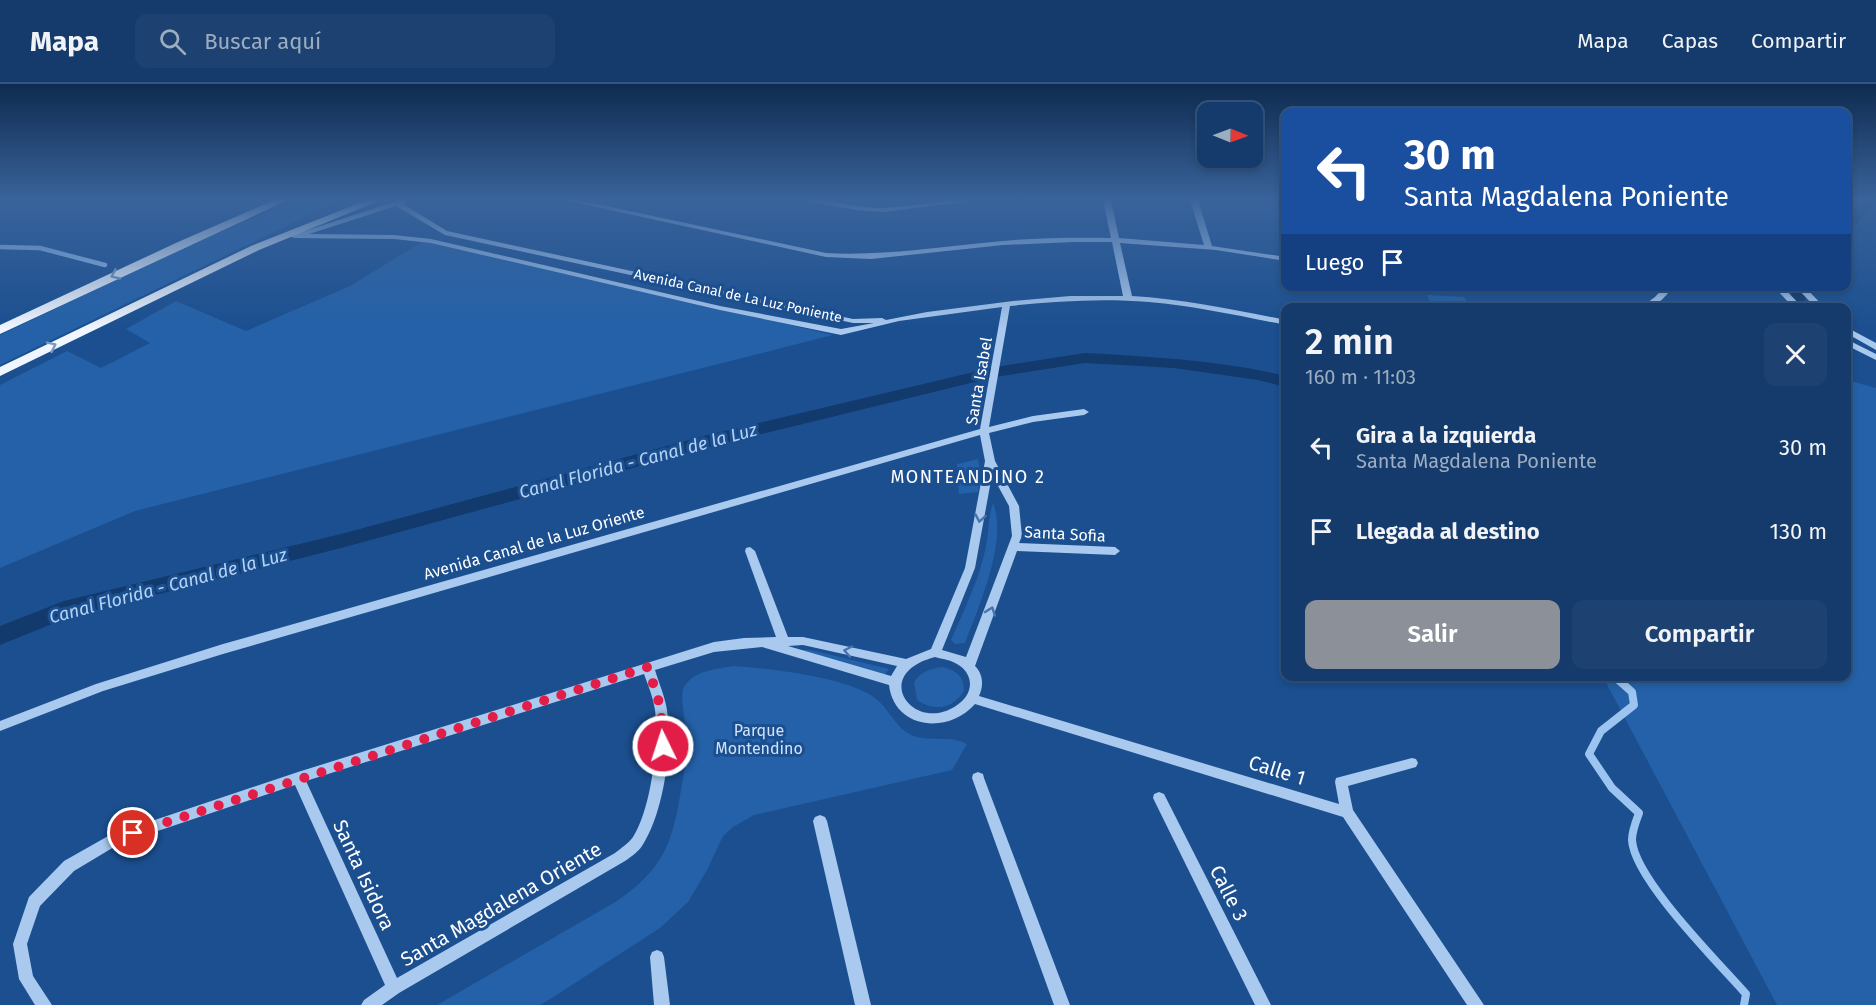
<!DOCTYPE html>
<html lang="es">
<meta charset="utf-8">
<style>
:root{--surface:#143b6b;--page:#1d4271;--text:#f1f3f6;--muted:#9dadc1;--line:#33557e;--accent:#8c9099}
body{margin:0;font-family:"Fira Sans",sans-serif;background:var(--page);color:var(--text);height:100vh;display:flex;flex-direction:column;font-size:22px;white-space:nowrap}
*{box-sizing:border-box;margin:0}
p{font-size:20px;color:var(--muted)}
.icon{flex:none;width:33px;height:33px;fill:none;stroke:currentColor;stroke-width:2;stroke-linecap:round;stroke-linejoin:round}
.map{position:relative;flex:1;overflow:hidden}
.drawer{position:absolute;left:1281px;top:219px;width:570px;height:378px;display:flex;flex-direction:column;background:var(--surface);border-radius:12px;box-shadow:0 3px 9px #0003,0 0 0 2px var(--line)}
.drawer>*{flex:none}
.banner{position:absolute;left:1281px;top:24px;width:570px;height:183px;border-radius:12px;box-shadow:0 3px 9px #0003,0 0 0 2px var(--line);background:#1a4fa0;color:#fff;overflow:hidden}
.needle{width:39px;rotate:91deg}
.fabs{position:absolute;left:1197px;top:18px;display:grid;gap:12px}
.fabs a{display:grid;place-items:center;width:66px;height:66px;border-radius:12px;background:var(--surface);box-shadow:0 3px 9px #0003,0 0 0 2px var(--line);font-size:30px}
.pin{position:absolute;display:grid;place-items:center;width:51px;height:51px;color:#fff;margin:-26px;border:3px solid #fff;border-radius:50%;box-shadow:0 2px 6px #0007}
.me{position:absolute;width:66px;margin:-33px;rotate:356deg;stroke-linejoin:round;filter:drop-shadow(0 0 4px #0008)}
.turn{display:flex;align-items:center;gap:21px;height:126px;padding:0 24px;font-size:27px}
.turn .icon{width:78px;height:78px;stroke-width:2.5}
.turn b{display:block;font-size:42px;line-height:51px}
.then{display:flex;align-items:center;height:57px;padding:0 24px;background:#0003;gap:12px;font-size:22px}
.round{display:grid;place-items:center;flex:none;width:63px;height:63px;border-radius:12px;background:var(--page)}
.overview{display:flex;align-items:center;justify-content:space-between;height:102px;padding:0 24px}
h1{font-size:36px;font-weight:600;line-height:45px}
.cta{display:flex;gap:12px;margin-top:auto;padding:12px 24px}
.cta a{flex:1;height:69px;border-radius:12px;background:var(--accent);color:#fff;font-size:24px;font-weight:600;line-height:69px;text-align:center}
.cta a+a{background:var(--page);color:var(--text)}
ul{padding:0;list-style:none}
li{display:flex;align-items:center;gap:18px;height:84px;padding:0 24px}
li div{flex:1}
li b{display:block;font-size:22px}
li em{font-style:normal}
header{display:flex;align-items:center;gap:36px;box-sizing:border-box;height:84px;padding:0 30px;background:var(--surface);border-bottom:2px solid var(--line)}
header strong{font-size:28px}
nav{display:flex;gap:33px;margin-inline-start:auto;font-size:21px}
.search{width:420px;height:54px;background:var(--page);display:flex;align-items:center;gap:15px;box-sizing:border-box;padding:0 21px;border-radius:12px;color:var(--muted);font-size:22px}
.map>svg:first-child{display:block}
.green{fill:#2461a8}
.lines{fill:none;stroke-linecap:round;stroke-linejoin:round}
.stream-far1{stroke:#9cc4f0;stroke-width:4.5}
.stream{stroke:#9cc4f0;stroke-width:8}
.canal{fill:#123a6d;fill-rule:evenodd}
.minor{fill:#a9c9ee;fill-rule:evenodd}
.major{fill:#f0f6ff;fill-rule:evenodd}
.oneway{stroke:#7b9ac1}
.oneway2{stroke:#4674ac}
.route{stroke:#e11d48;stroke-width:10;stroke-dasharray:0 18}
.labels{text-anchor:middle;dominant-baseline:central;stroke-width:6;stroke-linejoin:round;paint-order:stroke}
.far-street-label{font-size:14px;fill:#fff;stroke:#1b4f8f}
.street-label{font-size:16px;fill:#fff;stroke:#1b4f8f}
.park-label{font-size:16px;fill:#cfe3fa;stroke:#1b4f8f}
.water-label{font-size:18px;font-style:italic;fill:#b5d3f5;stroke:#1b4f8f}
.neighbourhood-label{font-size:18px;letter-spacing:1.5px;fill:#fff;stroke:#1b4f8f}
.near-street-label{font-size:20px;fill:#fff;stroke:#1b4f8f}
</style>
<header>
<strong>Mapa</strong>
<div class="search"><svg class="icon" aria-label="search" viewBox="0 0 24 24"><circle cx="10" cy="10" r="6"/><path d="M15 15l6 6"/></svg>Buscar aquí</div>
<nav><a>Mapa</a><a>Capas</a><a>Compartir</a></nav>
</header>
<div class="map">
<svg width="1876" height="921" viewBox="0 0 1876 921">
<rect width="100%" height="100%" fill="#1b4f8f"/>
<g class="green">
<polygon points="296,116 340,116 0,281 0,251 172,169"/>
<polygon points="425,156 833,251 135,427 0,484 0,301 67,267 101,284 150,259 126,245 176,217 246,247 350,202"/>
<polygon points="1427,211 1464,213 1471,223 1432,223"/>
<polygon points="1847,296 1876,304 1876,921 1777,921 1603,593 1846,592"/>
<polygon points="978,375 981,392 978,408 959,410 957,380"/>
<path d="M993 419C1008 457 979 522 965 559L955 560 951 556C964 526 980 494 986 462 989 447 988 433 993 419Z"/>
<polygon points="798,566 811,566 889,585 884,592"/>
<path d="M733 582C768 584 848 593 875 614 890 625 895 645 914 652 931 658 951 651 967 660L952 686 754 731 733 743 723 752 707 786 688 818 660 844 555 912 540 921H437L617 817C664 784 672 760 681 706 683 692 687 678 688 665 688 645 680 624 683 605 692 586 714 586 733 582Z"/>
<path d="M942 583C956 586 964 592 964 607 952 625 935 628 917 616L914 598C922 587 929 585 942 583Z"/>
</g>
<g class="lines">
<polyline class="stream-far1" points="0,163 40,164 105,181"/>
<path class="stream" d="M1614 592 1632 608 1634 621 1601 647 1589 670 1612 704 1639 729C1636 737 1632 747 1632 756 1634 795 1719 879 1746 910L1744 921"/>
<g class="canal">
<polygon points="1862,116 1876,118 1851,146 1846,147 1846,133"/>
<polygon points="1795,202 1811,202 1801,224 1785,224"/>
<path d="M1085 269C1152 273 1220 276 1286 292V303L1258 296 1174 284 1085 279 995 293 705 364 345 463 69 533 0 561V542L64 517 345 449 704 352 995 283Z"/>
</g>
<g class="minor">
<path d="M400 116H411L403 120 447 147 853 235 882 234 886 236 927 228 1013 217 1070 212H1123L1112 158H1074L1003 161 871 175 826 173 564 116H578L826 169C879 172 930 164 982 159 1025 154 1068 153 1111 154L1103 116H1111L1119 154 1204 161 1190 116H1198L1212 162 1286 173V177L1216 166 1120 159 1132 212C1184 215 1235 226 1286 236V241C1240 232 1195 222 1149 218 1103 214 1056 217 1010 222L989 343 1033 332 1084 325 1089 328 1084 331 1033 338 989 349 995 377 1019 422 1022 452 1019 459 1115 463 1120 467 1115 471 1017 467 975 582C983 590 984 601 979 612L1339 720 1335 698 1336 694 1412 674 1416 675 1418 679 1416 683 1348 702 1353 726 1484 921H1467L1343 733 975 620C948 651 894 645 889 601L762 563 714 568 655 586C659 599 665 613 667 626 672 666 664 728 642 762 638 768 631 773 625 777L399 909 382 921H361L364 916 385 901 295 701 119 760 74 787 40 822 27 860 33 892 52 921H35L19 895 13 860 29 813 64 777 110 751 298 688 714 558 744 554 776 553 745 467 746 464 750 463 755 467 788 553H803L906 575 931 565 965 484 985 377 980 351 223 570 103 607 0 647V637L96 600 223 560 980 345 1002 223 899 237 841 251 720 226 431 159 394 155 294 154 290 152ZM396 122 445 151 853 239H874L841 245 720 222 431 155 394 151 309 150ZM992 391 1009 422 1012 452 966 573 942 566 975 484ZM803 561 897 582 891 592 788 562ZM935 573C942 575 951 576 957 580 973 589 974 607 961 618 918 655 866 591 935 573ZM644 590C648 601 653 613 655 626 659 659 651 725 633 753 628 760 621 764 615 769L397 894 306 697Z"/>
<path d="M807 116C833 116 857 124 883 124 911 123 939 116 968 116L964 118 883 128 856 126 811 118Z"/>
<polygon points="1424,202 1490,202 1486,204 1428,204"/>
<path d="M1665 202H1674C1663 215 1657 224 1640 224L1655 213Z"/>
<polygon points="1773,202 1782,202 1803,224 1794,224"/>
<polygon points="1795,202 1804,202 1825,224 1816,224"/>
<polygon points="1846,243 1876,259 1876,266 1846,249"/>
<polygon points="1846,255 1876,270 1876,276 1846,261"/>
<polygon points="978,688 983,690 984,694 1070,921 1054,921 972,694 973,690"/>
<polygon points="1159,708 1164,710 1271,921 1255,921 1153,714 1154,710"/>
<polygon points="820,731 825,733 827,737 871,921 855,921 813,737 815,733"/>
<polygon points="657,866 662,868 664,873 670,921 654,921 650,873 652,868"/>
</g>
<g class="major">
<polygon points="274,116 288,116 0,250 0,241 178,158"/>
<polygon points="367,116 381,116 259,166 0,292 0,283 251,162"/>
</g>
</g>
<defs><path id="oneway-chevron" d="M-2-3.5L2.5 0L-2 3.5" fill="none" stroke-width="1.6" stroke-linecap="round" stroke-linejoin="round" transform="scale(1.5)"/></defs>
<g class="oneway">
<use href="#oneway-chevron" transform="translate(115 191) rotate(155)"/>
<use href="#oneway-chevron" transform="translate(52 262) rotate(-26)"/>
</g>
<g class="oneway2">
<use href="#oneway-chevron" transform="translate(980 434) rotate(100)"/>
<use href="#oneway-chevron" transform="translate(991 527) rotate(-70)"/>
<use href="#oneway-chevron" transform="translate(848 567) rotate(-168)"/>
</g>
<linearGradient id="sky" x2="0" y2="1"><stop stop-color="#0f2b4f"/><stop offset="0.47" stop-color="#39639b"/><stop offset="1" stop-color="#39639b" stop-opacity="0"/></linearGradient>
<rect width="1876" height="245" fill="url(#sky)"/>
<g class="lines">
<polyline class="route" points="133,749 648,583 661,625 663,662"/>
</g>
<g class="labels">
<g class="far-street-label">
<text transform="translate(738 212) rotate(12)">Avenida Canal de La Luz Poniente</text>
</g>
<g class="street-label">
<text transform="translate(979 297) rotate(-80)">Santa Isabel</text>
<text transform="translate(1065 450) rotate(3)">Santa Sofia</text>
<text transform="translate(534 459) rotate(-16)">Avenida Canal de la Luz Oriente</text>
</g>
<g class="park-label">
<text x="759" y="646">Parque<tspan x="759" dy="18">Montendino</tspan></text>
</g>
<g class="water-label">
<text transform="translate(638 377) rotate(-15)">Canal Florida - Canal de la Luz</text>
<text transform="translate(168 502) rotate(-15)">Canal Florida - Canal de la Luz</text>
</g>
<g class="neighbourhood-label">
<text x="968" y="393">MONTEANDINO 2</text>
</g>
<g class="near-street-label">
<text transform="translate(1277 686) rotate(17)">Calle 1</text>
<text transform="translate(364 791) rotate(65)">Santa Isidora</text>
<text transform="translate(1229 809) rotate(63)">Calle 3</text>
<text transform="translate(501 820) rotate(-30)">Santa Magdalena Oriente</text>
</g>
</g>
</svg>
<div class="fabs">
<a><svg class="needle" viewBox="-14 -14 28 28"><path d="M0-13l5 13h-10z" fill="#e53935"/><path d="M0 13l5-13h-10z" fill="#9dadc1"/></svg></a>
</div>
<div class="pin" style="left:133px;top:749px;background:#d93025"><svg class="icon" aria-label="arrive" viewBox="0 0 24 24"><path d="M6 21V4h12l-3 4 3 4H6"/></svg></div>
<svg class="me" style="left:663px;top:662px" viewBox="-20 -20 40 40"><circle r="17" fill="#e11d48" stroke="#fff" stroke-width="3"/><path d="M0-11L8 9 0 5-8 9z" fill="#fff"/></svg>
<div class="banner">
<div class="turn"><svg class="icon" aria-label="left" viewBox="0 0 24 24"><path d="M17 20v-9H6M10 6l-5 5 5 5"/></svg><div><b>30 m</b>Santa Magdalena Poniente</div></div>
<div class="then">Luego<svg class="icon" aria-label="arrive" viewBox="0 0 24 24"><path d="M6 21V4h12l-3 4 3 4H6"/></svg></div>
</div>
<section class="drawer">
<div class="overview"><div><h1>2 min</h1><p>160 m · 11:03</p></div><a class="round"><svg class="icon" aria-label="close" viewBox="0 0 24 24"><path d="M6 6l12 12M18 6L6 18"/></svg></a></div>
<ul>
<li><svg class="icon" aria-label="left" viewBox="0 0 24 24"><path d="M17 20v-9H6M10 6l-5 5 5 5"/></svg><div><b>Gira a la izquierda</b><p>Santa Magdalena Poniente</p></div><em>30 m</em></li>
<li><svg class="icon" aria-label="arrive" viewBox="0 0 24 24"><path d="M6 21V4h12l-3 4 3 4H6"/></svg><div><b>Llegada al destino</b></div><em>130 m</em></li>
</ul>
<div class="cta"><a>Salir</a><a>Compartir</a></div>
</section>
</div>
